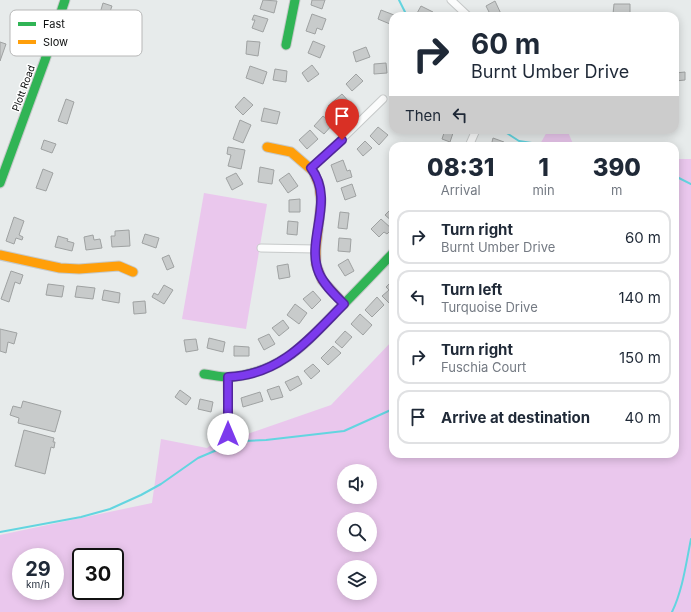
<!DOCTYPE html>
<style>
:root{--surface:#fff;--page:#f6f6f7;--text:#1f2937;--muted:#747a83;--line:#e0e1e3}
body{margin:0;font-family:Inter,sans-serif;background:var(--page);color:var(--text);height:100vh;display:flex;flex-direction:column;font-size:15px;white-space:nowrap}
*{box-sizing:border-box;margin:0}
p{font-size:13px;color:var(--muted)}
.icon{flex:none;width:22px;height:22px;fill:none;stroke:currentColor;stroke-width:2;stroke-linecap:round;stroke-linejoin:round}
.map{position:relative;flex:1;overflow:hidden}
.drawer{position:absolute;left:389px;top:142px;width:290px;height:316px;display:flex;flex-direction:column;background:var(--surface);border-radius:12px;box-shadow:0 2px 10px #0003}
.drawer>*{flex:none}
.banner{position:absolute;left:389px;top:12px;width:290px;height:122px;border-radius:12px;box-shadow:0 2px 10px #0003;background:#fff;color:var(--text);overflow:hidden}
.buttons{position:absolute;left:337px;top:464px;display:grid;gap:8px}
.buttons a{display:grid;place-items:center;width:40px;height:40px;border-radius:50%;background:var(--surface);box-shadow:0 2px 10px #0003;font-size:20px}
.speed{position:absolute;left:12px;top:548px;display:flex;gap:8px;font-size:20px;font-weight:700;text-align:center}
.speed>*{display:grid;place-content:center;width:52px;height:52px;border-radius:50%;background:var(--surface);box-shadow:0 2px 10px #0003;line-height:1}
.speed small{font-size:10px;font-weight:400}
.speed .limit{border:2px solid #111;border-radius:6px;background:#fff;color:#111}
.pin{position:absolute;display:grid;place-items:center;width:34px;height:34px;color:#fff;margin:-41px -17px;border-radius:50% 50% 50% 0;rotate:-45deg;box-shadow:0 0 4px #0007}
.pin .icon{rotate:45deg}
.me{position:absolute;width:44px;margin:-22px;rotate:0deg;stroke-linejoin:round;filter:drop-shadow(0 0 3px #0008)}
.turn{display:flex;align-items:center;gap:14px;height:84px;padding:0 16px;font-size:18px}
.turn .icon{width:52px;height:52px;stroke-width:2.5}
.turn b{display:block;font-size:28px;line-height:34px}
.then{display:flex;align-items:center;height:38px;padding:0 16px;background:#0003;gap:8px;font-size:15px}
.eta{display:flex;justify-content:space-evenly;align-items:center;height:68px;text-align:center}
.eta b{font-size:24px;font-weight:800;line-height:28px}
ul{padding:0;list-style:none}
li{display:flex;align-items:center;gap:12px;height:54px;margin:0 8px 6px;padding:0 8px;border:2px solid var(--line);border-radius:12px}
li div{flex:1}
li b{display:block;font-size:15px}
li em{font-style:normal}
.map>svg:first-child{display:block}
.green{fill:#eac7ed;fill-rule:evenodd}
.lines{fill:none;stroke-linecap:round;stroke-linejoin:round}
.stream{stroke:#63d5e0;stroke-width:2}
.building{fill:#c8cbcb;stroke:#9fa2a2}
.street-casing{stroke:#c6c9c9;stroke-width:9}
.fast-casing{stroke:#c6c9c9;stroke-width:11}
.slow-casing{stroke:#c6c9c9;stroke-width:11}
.street{stroke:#fbfcfc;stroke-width:7}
.fast{stroke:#30b455;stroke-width:9}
.slow{stroke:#ff9f0a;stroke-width:9}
.route-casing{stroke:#51269a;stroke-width:10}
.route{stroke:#7c3aed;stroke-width:7}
.labels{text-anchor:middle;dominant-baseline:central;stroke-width:3;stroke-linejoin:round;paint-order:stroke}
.street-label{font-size:10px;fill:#0e1010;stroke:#fff}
.key{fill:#fff;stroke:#b7b7b7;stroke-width:1}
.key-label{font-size:11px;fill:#0e1010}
</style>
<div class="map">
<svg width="691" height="612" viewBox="0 0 691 612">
<rect width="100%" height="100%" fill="#e7ebeb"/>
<g class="green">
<polygon points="548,130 567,130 574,146 539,146"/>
<path d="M675 159H691V612H0V535L152 503 161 439 207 448 220 438H236L331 405 393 340V454H675ZM344 471H370V497H344ZM344 519H370V545H344ZM21 557H55V591H21ZM81 557H115V591H81ZM344 567H370V593H344Z"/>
<polygon points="204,193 267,204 246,329 182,319"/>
</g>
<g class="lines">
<g class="stream">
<polyline points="399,0 407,16"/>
<polyline points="502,130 519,141 551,146"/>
<polyline points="675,176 691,184"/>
<polyline points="0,532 81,517 110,509 141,495 161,484 198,458 231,444 244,441 266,440 344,431 393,409"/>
<path d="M672 612C683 589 686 563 691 539"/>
</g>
</g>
<g class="building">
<polygon points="263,0 277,1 274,13 260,9"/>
<polygon points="312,0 325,0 322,9 311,5"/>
<polygon points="495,1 502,16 491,16 486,6"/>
<polygon points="103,3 112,6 106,23 98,20"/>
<polygon points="614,4 630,4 630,16 618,16 618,14 613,14"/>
<polygon points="421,6 433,12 430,16 416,15"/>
<polygon points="381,10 394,15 390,24 378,19"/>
<polygon points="312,14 326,19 322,30 317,28 315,34 306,31"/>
<polygon points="254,15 268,19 263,32 252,28 255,20 252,20"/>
<polygon points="247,41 260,42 258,56 246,54"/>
<polygon points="313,41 325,46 320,58 308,53"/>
<polygon points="0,42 6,44 0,61"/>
<polygon points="366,47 370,57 356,62 353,52"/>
<polygon points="386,63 387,73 374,74 374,64"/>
<polygon points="312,65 319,74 308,82 302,73"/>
<polygon points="250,66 267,72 263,84 246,78"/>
<polygon points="275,69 287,71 286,82 273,80"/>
<polygon points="685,72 685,80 675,81 675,73"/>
<polygon points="356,74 363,81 352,91 346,84"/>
<polygon points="342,94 352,105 338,117 328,106"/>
<polygon points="244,97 253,105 243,115 235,107"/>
<polygon points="66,99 74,102 67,124 58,121"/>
<polygon points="264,108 280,112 277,124 261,121"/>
<polygon points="323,116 333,124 324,134 314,126"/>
<polygon points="240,120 251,125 243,143 233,139"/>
<polygon points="378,127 388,135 379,145 370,136"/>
<polygon points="310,130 318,139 307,149 299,140"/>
<polygon points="445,130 454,130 450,142 442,139"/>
<polygon points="493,138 504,142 503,146 491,146"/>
<polygon points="44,140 56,144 52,153 41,149"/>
<polygon points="365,141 372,148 363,156 357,149"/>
<polygon points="228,147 245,150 241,169 228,166 231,155 227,154"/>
<polygon points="343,160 347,171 350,170 352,177 337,182 331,165"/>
<polygon points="260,167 274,170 272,184 258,182"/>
<polygon points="43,169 53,173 46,191 36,188"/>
<polygon points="236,173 243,184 232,190 226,178"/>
<polygon points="289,173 298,186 288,193 279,180"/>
<polygon points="352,184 356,196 345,200 341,188"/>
<polygon points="300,199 300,212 289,212 289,200"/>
<polygon points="393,207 393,222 385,215"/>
<polygon points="340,212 349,213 347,229 338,228"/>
<polygon points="14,217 24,221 19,235 23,237 22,240 16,238 14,244 6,241"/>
<polygon points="381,219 392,229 387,234 384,232 379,237 371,229"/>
<polygon points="288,221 298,222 297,235 287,234"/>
<polygon points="129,230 130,246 112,247 111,236 115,236 115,231"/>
<polygon points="145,234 159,238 156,248 142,243"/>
<polygon points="93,235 94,240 100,239 102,248 86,250 84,237"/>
<polygon points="58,236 68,239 67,241 74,243 72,251 55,247"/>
<polygon points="339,238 351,239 350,252 338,251"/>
<polygon points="169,255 174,267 167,270 162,258"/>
<polygon points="348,259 354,271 345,276 338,265"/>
<polygon points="288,264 290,277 279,279 277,266"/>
<polygon points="11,271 23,275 20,284 15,282 9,302 1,299"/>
<polygon points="390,283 393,286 393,302 390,304 382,296 389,290 386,287"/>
<polygon points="48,284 64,286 62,297 46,295"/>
<polygon points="164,285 173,290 164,304 152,297 154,293 158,295"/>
<polygon points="77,286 95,288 93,299 75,297"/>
<polygon points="104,290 120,293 119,303 102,300"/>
<polygon points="313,291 321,300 312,309 303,299"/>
<polygon points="377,297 384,305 372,317 365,310"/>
<polygon points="145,301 146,313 134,314 133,302"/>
<polygon points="295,304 307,313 299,324 287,315"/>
<polygon points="360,314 372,325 363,335 351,324"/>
<polygon points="283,320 289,328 279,336 272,328"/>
<polygon points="0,329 17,333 14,344 8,342 6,353 0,351"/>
<polygon points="345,331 352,337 342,348 335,342"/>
<polygon points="269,334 275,344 264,350 258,339"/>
<polygon points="209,338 225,342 223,352 207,348"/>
<polygon points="196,339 198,350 186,352 184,340"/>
<polygon points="234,346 249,347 249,356 234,356"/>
<polygon points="333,346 341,353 328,365 321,358"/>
<polygon points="313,364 320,371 311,379 304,371"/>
<polygon points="298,376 302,384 290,391 285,382"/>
<polygon points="279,386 283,397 271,400 267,390"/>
<polygon points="180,390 191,398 186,405 175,397"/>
<polygon points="260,392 263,401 243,407 241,398"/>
<polygon points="200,399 213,402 211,412 198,409"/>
<polygon points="23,401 61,411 55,432 18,423 19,418 10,415 13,406 21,408"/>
<polygon points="24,430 54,438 53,442 55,442 54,448 51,447 45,474 15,466"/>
</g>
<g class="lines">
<g class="street-casing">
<g id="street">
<polyline points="451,0 468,16"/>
<polyline points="469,146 476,130"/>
<polyline points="311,169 383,99"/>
<polyline points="261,248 316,249"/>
<polyline points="227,377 228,434"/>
</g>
</g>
<g class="fast-casing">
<g id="fast">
<polyline points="286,45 295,0"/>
<polyline points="0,183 45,60 65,0"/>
<path d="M204 374C213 375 223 378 231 377 280 372 303 346 335 313 355 293 374 273 393 253"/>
</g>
</g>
<g class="slow-casing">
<g id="slow">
<polyline points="267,147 291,152 313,171 319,185 321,202 316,249 316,264 322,280 344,304"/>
<polyline points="0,255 60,268 79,269 119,266 133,272"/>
</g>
</g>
<use href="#street" class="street"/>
<use href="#fast" class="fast"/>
<use href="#slow" class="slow"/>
</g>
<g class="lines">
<g class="route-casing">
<path id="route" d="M228 434V377C281 375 309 339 344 304 335 295 324 285 319 273 305 240 336 201 311 168L342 140"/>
</g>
<use href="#route" class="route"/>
</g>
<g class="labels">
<g class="street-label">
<text transform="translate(23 88) rotate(-70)">Plott Road</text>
</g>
</g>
<rect x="10" y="10" width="132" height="46" rx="6" class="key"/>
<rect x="18" y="22" width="18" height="4" fill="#30b455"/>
<rect x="18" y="40" width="18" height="4" fill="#ff9f0a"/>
<g class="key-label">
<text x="43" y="28">Fast</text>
<text x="43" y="46">Slow</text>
</g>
</svg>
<div class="buttons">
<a><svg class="icon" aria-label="sound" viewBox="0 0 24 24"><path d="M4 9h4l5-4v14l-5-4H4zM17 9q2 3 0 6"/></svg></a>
<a><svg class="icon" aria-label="search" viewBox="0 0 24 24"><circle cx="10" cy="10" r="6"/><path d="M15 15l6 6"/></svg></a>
<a><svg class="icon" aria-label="layers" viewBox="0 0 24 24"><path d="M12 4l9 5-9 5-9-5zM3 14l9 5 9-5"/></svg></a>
</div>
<div class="speed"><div>29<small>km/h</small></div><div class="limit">30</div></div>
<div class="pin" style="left:342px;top:140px;background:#d93025"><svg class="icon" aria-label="arrive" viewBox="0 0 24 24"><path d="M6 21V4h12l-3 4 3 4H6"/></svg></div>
<svg class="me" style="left:228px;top:434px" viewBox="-20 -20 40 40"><circle r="19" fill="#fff"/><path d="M0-13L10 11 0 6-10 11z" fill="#7c3aed"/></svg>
<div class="banner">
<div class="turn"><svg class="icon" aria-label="right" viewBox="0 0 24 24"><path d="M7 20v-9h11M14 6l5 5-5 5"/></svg><div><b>60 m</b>Burnt Umber Drive</div></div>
<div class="then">Then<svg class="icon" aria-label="left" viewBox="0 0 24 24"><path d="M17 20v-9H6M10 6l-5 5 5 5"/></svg></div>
</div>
<section class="drawer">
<div class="eta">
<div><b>08:31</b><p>Arrival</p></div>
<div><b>1</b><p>min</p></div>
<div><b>390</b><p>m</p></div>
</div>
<ul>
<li><svg class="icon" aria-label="right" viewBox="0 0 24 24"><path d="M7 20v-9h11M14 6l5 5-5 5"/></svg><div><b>Turn right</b><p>Burnt Umber Drive</p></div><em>60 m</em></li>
<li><svg class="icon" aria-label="left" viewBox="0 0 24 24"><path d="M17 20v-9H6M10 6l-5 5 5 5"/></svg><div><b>Turn left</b><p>Turquoise Drive</p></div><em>140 m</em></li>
<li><svg class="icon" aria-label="right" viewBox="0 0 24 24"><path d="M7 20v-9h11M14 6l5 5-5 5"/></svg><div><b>Turn right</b><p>Fuschia Court</p></div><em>150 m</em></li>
<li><svg class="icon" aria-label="arrive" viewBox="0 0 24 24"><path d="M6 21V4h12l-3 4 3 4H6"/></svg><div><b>Arrive at destination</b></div><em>40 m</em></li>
</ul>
</section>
</div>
